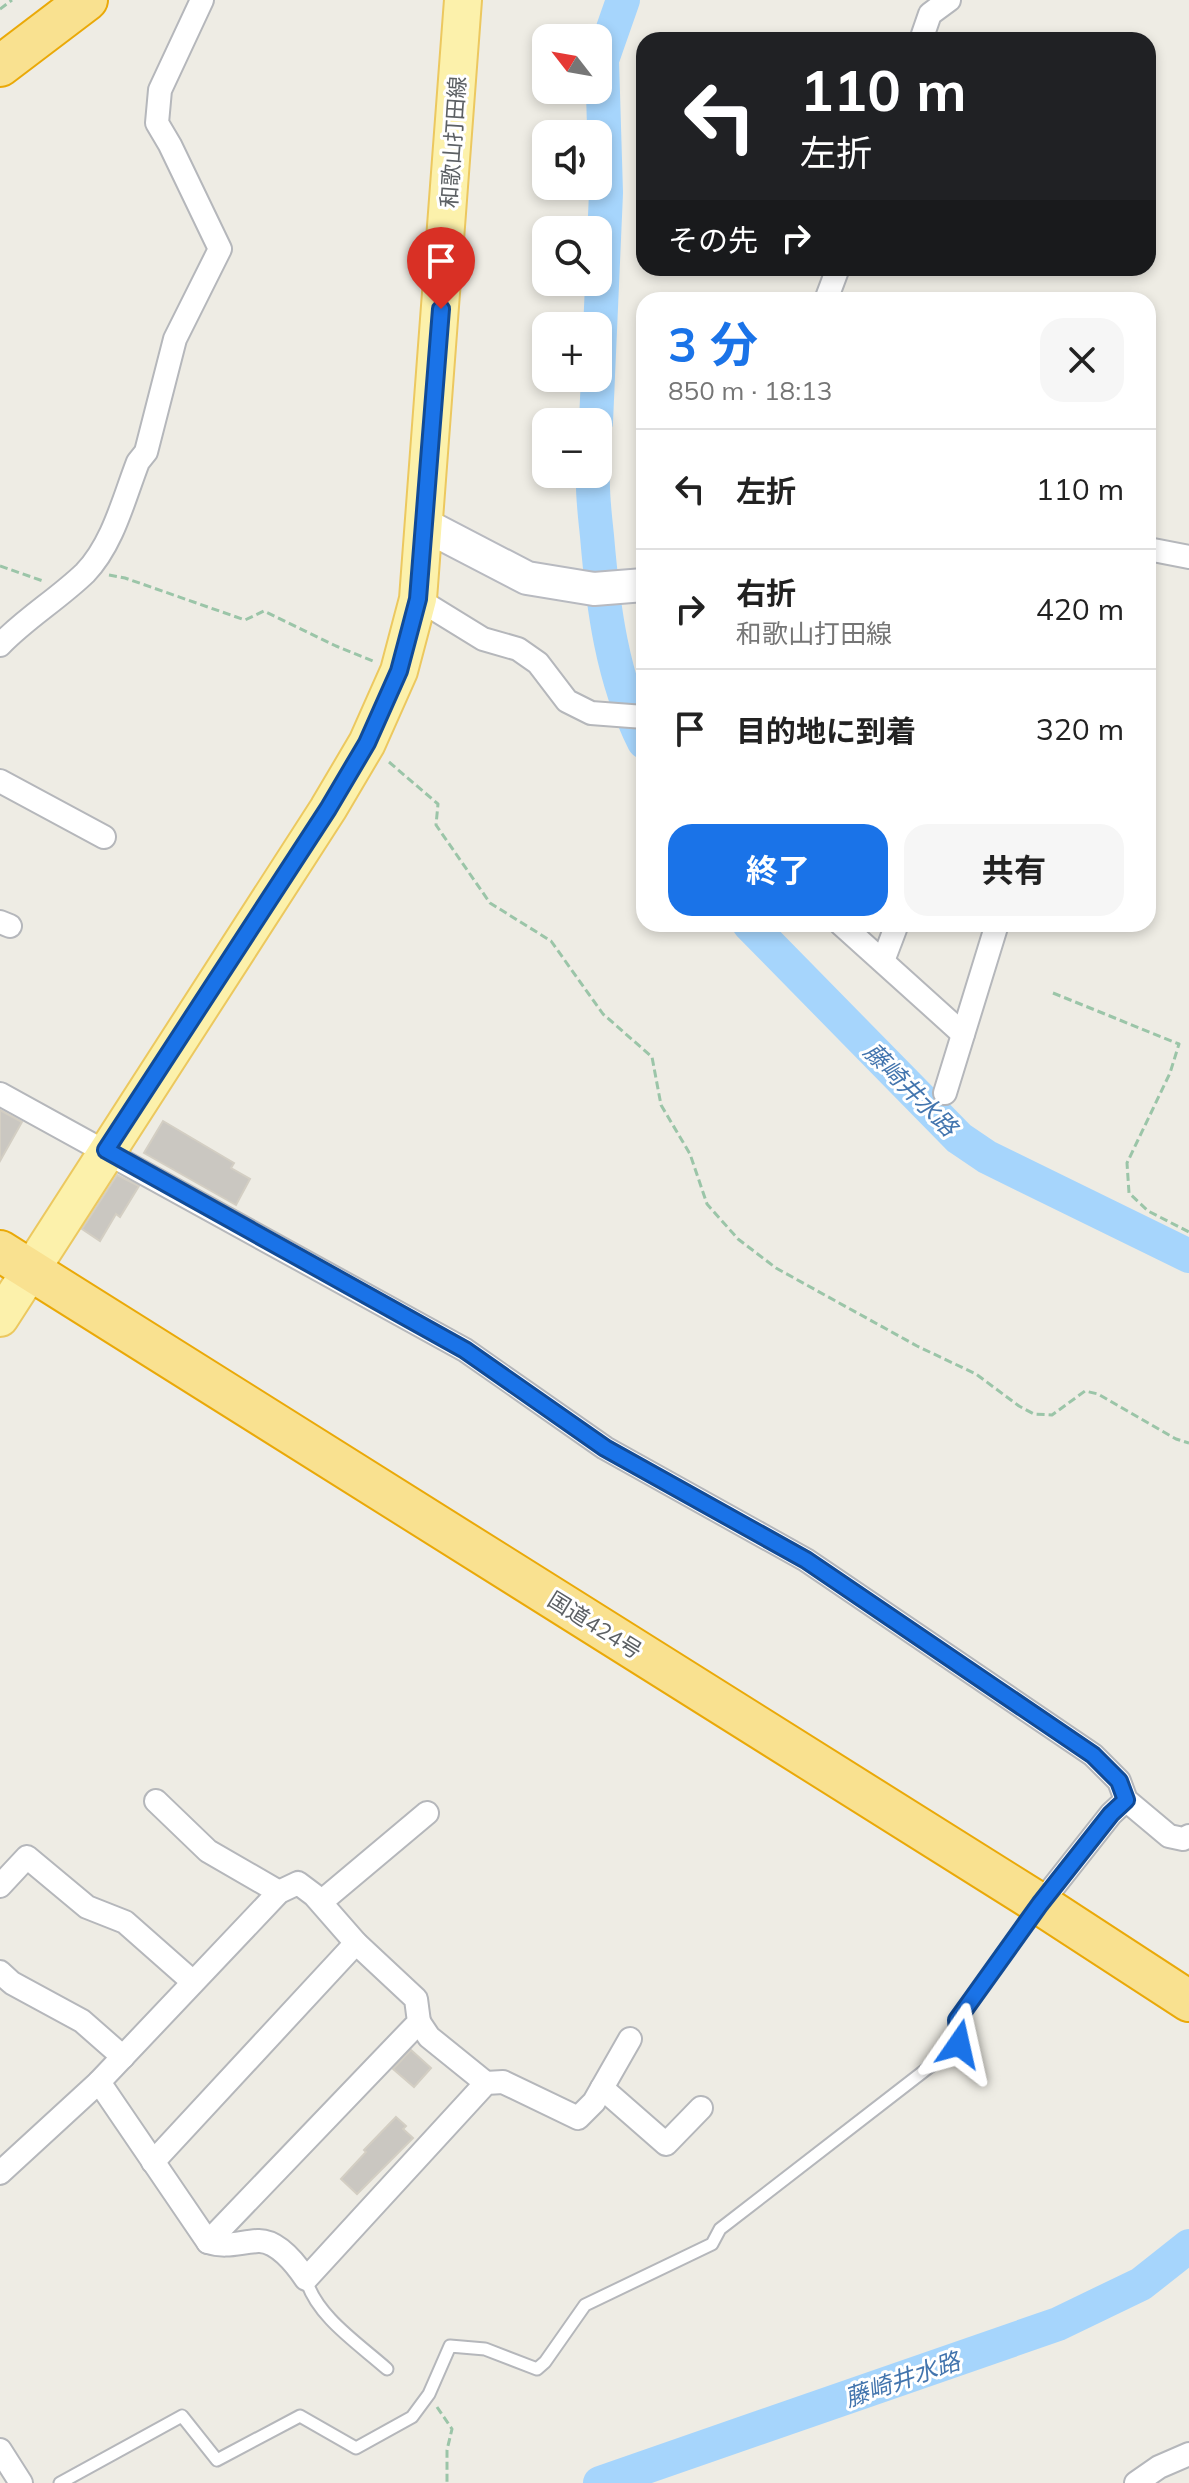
<!DOCTYPE html>
<html lang="ja">
<meta charset="utf-8">
<style>
:root{--surface:#fff;--page:#f6f6f6;--text:#222;--muted:#767676;--line:#e0e0e0;--accent:#1a73e8}
body{margin:0;font-family:Mulish,"Noto Sans JP",sans-serif;background:var(--page);color:var(--text);height:100vh;display:flex;flex-direction:column;font-size:30px;white-space:nowrap}
*{box-sizing:border-box;margin:0}
p{font-size:26px;color:var(--muted)}
.icon{flex:none;width:44px;height:44px;fill:none;stroke:currentColor;stroke-width:2;stroke-linecap:round;stroke-linejoin:round}
.map{position:relative;flex:1;overflow:hidden}
.side{position:absolute;left:636px;top:292px;width:520px;height:640px;display:flex;flex-direction:column;background:var(--surface);border-radius:24px;box-shadow:0 4px 12px #0003}
.side>*{flex:none}
.guide{position:absolute;left:636px;top:32px;width:520px;height:244px;border-radius:24px;box-shadow:0 4px 12px #0003;background:#202124;color:#fff;overflow:hidden}
.needle{width:52px;rotate:301deg}
.tools{position:absolute;left:532px;top:24px;display:grid;gap:16px}
.tools a{display:grid;place-items:center;width:80px;height:80px;border-radius:16px;background:var(--surface);box-shadow:0 4px 12px #0003;font-size:40px}
.pin{position:absolute;display:grid;place-items:center;width:68px;height:68px;color:#fff;margin:-82px -34px;border-radius:50% 50% 50% 0;rotate:-45deg;box-shadow:0 0 8px #0007}
.pin .icon{rotate:45deg}
.me{position:absolute;width:88px;margin:-44px;rotate:11deg;stroke-linejoin:round;filter:drop-shadow(0 0 6px #0008)}
.turn{display:flex;align-items:center;gap:28px;height:168px;padding:0 32px;font-size:36px}
.turn .icon{width:104px;height:104px;stroke-width:2.5}
.turn b{display:block;font-size:56px;line-height:68px}
.then{display:flex;align-items:center;height:76px;padding:0 32px;background:#0003;gap:16px;font-size:30px}
.round{display:grid;place-items:center;flex:none;width:84px;height:84px;border-radius:24px;background:var(--page)}
.headline{display:flex;align-items:center;justify-content:space-between;height:136px;padding:0 32px}
h1{font-size:48px;font-weight:700;line-height:60px;color:var(--accent)}
.action{display:flex;gap:16px;margin-top:auto;padding:16px 32px}
.action a{flex:1;height:92px;border-radius:24px;background:var(--accent);color:#fff;font-size:32px;font-weight:700;line-height:92px;text-align:center}
.action a+a{background:var(--page);color:var(--text)}
ul{padding:0;list-style:none}
li{display:flex;align-items:center;gap:24px;height:120px;padding:0 32px;border-top:2px solid var(--line)}
li div{flex:1}
li b{display:block;font-size:30px}
li em{font-style:normal}
.map>svg:first-child{display:block}
.lines{fill:none;stroke-linecap:round;stroke-linejoin:round}
.river{stroke:#a6d5fc;stroke-width:34}
.building{fill:#cac7c1;stroke:#d3cec3;stroke-width:2}
.lane-casing{stroke:#b5b7bb;stroke-width:15}
.street-casing{stroke:#b5b7bb;stroke-width:26}
.secondary-casing{stroke:#b8bac0;stroke-width:36}
.primary-casing{stroke:#ecc85f;stroke-width:40}
.highway-casing{stroke:#eaa908;stroke-width:44}
.path{stroke:#9bc5a8;stroke-width:3;stroke-dasharray:8 4;stroke-linecap:butt}
.lane{stroke:#fff;stroke-width:11}
.street{stroke:#fff;stroke-width:22}
.secondary{stroke:#fff;stroke-width:32}
.primary{stroke:#fcf1ab;stroke-width:36}
.highway{stroke:#f9e190;stroke-width:40}
.route-casing{stroke:#114b97;stroke-width:20}
.route{stroke:#1a73e8;stroke-width:14}
.labels{text-anchor:middle;dominant-baseline:central;stroke-width:6;stroke-linejoin:round;paint-order:stroke}
.street-label{font-size:22px;fill:#5c6064;stroke:#fff}
.water-label{font-size:24px;font-style:italic;fill:#4375ae;stroke:#fff}
</style>
<div class="map">
<svg width="1189" height="2483" viewBox="0 0 1189 2483">
<rect width="100%" height="100%" fill="#eeece4"/>
<g class="lines">
<g class="river">
<polyline points="596,422 606,193 602,60 623,0"/>
<path d="M593 474C592 494 595 516 597 536 603 607 612 678 644 742"/>
<polyline points="749,924 959,1138 987,1157 1189,1256"/>
<polyline points="600,2483 1058,2324 1141,2284 1189,2246"/>
</g>
</g>
<g class="building">
<polygon points="0,1110 22,1122 0,1161"/>
<polygon points="163,1121 234,1163 231,1168 250,1179 236,1205 144,1153"/>
<polygon points="117,1175 139,1186 120,1217 116,1214 100,1241 82,1229"/>
<polygon points="411,2050 431,2068 414,2087 393,2069"/>
<polygon points="396,2117 406,2126 403,2129 413,2138 357,2194 341,2179 366,2152 364,2150"/>
</g>
<g class="lines">
<g class="lane-casing">
<g id="lane">
<path d="M306 2279C316 2316 359 2344 387 2369"/>
<polyline points="60,2483 182,2416 217,2460 300,2416 356,2448 412,2417 429,2394 450,2346 485,2349 537,2369 545,2362 585,2305 712,2244 720,2229 959,2044 957,2020 1036,1910"/>
</g>
</g>
<g class="street-casing">
<g id="street">
<polyline points="921,40 930,14 949,0"/>
<polyline points="826,300 838,268"/>
<polyline points="1148,549 1189,557"/>
<polyline points="418,599 483,639 518,649 538,663 567,701 591,713 644,717"/>
<path d="M0 645C26 618 58 599 85 573 113 544 124 498 138 462L146 452 175 339 220 249 170 145 157 123 160 90 202 0"/>
<polyline points="0,781 104,837"/>
<polyline points="0,922 10,926"/>
<polyline points="841,924 963,1034"/>
<polyline points="883,961 897,924"/>
<polyline points="945,1093 997,924"/>
<polyline points="0,1094 465,1350 605,1448 806,1560 1093,1755 1119,1781 1126,1800 1169,1836 1183,1839 1189,1836"/>
<polyline points="156,1801 208,1851 279,1892"/>
<polygon points="298,1883 314,1895 356,1943 416,1999 419,2022 208,2242 99,2082 279,1892"/>
<polyline points="0,1886 27,1857 87,1907 125,1922 193,1982"/>
<polyline points="321,1902 427,1813"/>
<polyline points="1040,1904 1111,1814 1126,1800"/>
<polyline points="0,1972 12,1983 82,2021 123,2057"/>
<polyline points="419,2022 429,2037 486,2083"/>
<polyline points="602,2088 666,2144 701,2108"/>
<polyline points="153,2162 356,1943"/>
<polyline points="0,2173 99,2082"/>
<path d="M208 2242C226 2248 240 2242 258 2241 277 2240 296 2264 306 2279L486 2083 503 2082 578 2118 594 2102 630 2039"/>
<polyline points="0,2450 21,2483"/>
<polyline points="1136,2483 1159,2467 1189,2454"/>
</g>
</g>
<g class="secondary-casing">
<polyline id="secondary" points="425,525 527,578 594,589 644,585"/>
</g>
<g class="primary-casing">
<polyline id="primary" points="0,1318 328,809 367,743 399,671 418,599 463,0"/>
</g>
<g class="highway-casing">
<g id="highway">
<polyline points="0,66 87,0"/>
<polyline points="0,1251 1040,1904 1189,2001"/>
</g>
</g>
<g class="path">
<polyline points="0,9 12,0"/>
<polyline points="0,566 43,581"/>
<polyline points="109,575 125,578 245,620 264,611 336,646 373,661"/>
<polyline points="389,762 438,804 436,825 490,903 551,941 603,1014 652,1057 661,1105 690,1154 707,1204 738,1239 776,1268 917,1346 976,1374 1019,1406 1034,1414 1052,1415 1085,1391 1098,1394 1176,1439 1189,1443"/>
<polyline points="1053,993 1179,1044 1170,1073 1127,1163 1129,1193 1148,1211 1189,1232"/>
<polyline points="437,2407 452,2429 447,2450 447,2483"/>
</g>
<use href="#lane" class="lane"/>
<use href="#street" class="street"/>
<use href="#secondary" class="secondary"/>
<use href="#primary" class="primary"/>
<use href="#highway" class="highway"/>
</g>
<g class="lines">
<g class="route-casing">
<polyline id="route" points="441,309 418,599 399,671 367,743 328,809 106,1150 465,1350 605,1448 806,1560 1093,1755 1119,1781 1126,1800 1111,1814 1040,1904 957,2020 959,2044"/>
</g>
<use href="#route" class="route"/>
</g>
<g class="labels">
<g class="street-label">
<text transform="translate(453 142) rotate(-86)">和歌山打田線</text>
<text transform="translate(595 1625) rotate(32)">国道424号</text>
</g>
<g class="water-label">
<text transform="translate(911 1089) rotate(45)">藤崎井水路</text>
<text transform="translate(902 2379) rotate(-19)">藤崎井水路</text>
</g>
</g>
</svg>
<div class="tools">
<a><svg class="needle" viewBox="-14 -14 28 28"><path d="M0-13l5 13h-10z" fill="#e53935"/><path d="M0 13l5-13h-10z" fill="#767676"/></svg></a>
<a><svg class="icon" aria-label="sound" viewBox="0 0 24 24"><path d="M4 9h4l5-4v14l-5-4H4zM17 9q2 3 0 6"/></svg></a>
<a><svg class="icon" aria-label="search" viewBox="0 0 24 24"><circle cx="10" cy="10" r="6"/><path d="M15 15l6 6"/></svg></a>
<a>+</a>
<a>−</a>
</div>
<div class="pin" style="left:441px;top:309px;background:#d93025"><svg class="icon" aria-label="arrive" viewBox="0 0 24 24"><path d="M6 21V4h12l-3 4 3 4H6"/></svg></div>
<svg class="me" style="left:959px;top:2044px" viewBox="-20 -20 40 40"><path d="M0-17L14 15 0 8-14 15z" fill="#1a73e8" stroke="#fff" stroke-width="4"/></svg>
<div class="guide">
<div class="turn"><svg class="icon" aria-label="left" viewBox="0 0 24 24"><path d="M17 20v-9H6M10 6l-5 5 5 5"/></svg><div><b>110 m</b>左折</div></div>
<div class="then">その先<svg class="icon" aria-label="right" viewBox="0 0 24 24"><path d="M7 20v-9h11M14 6l5 5-5 5"/></svg></div>
</div>
<section class="side">
<div class="headline"><div><h1>3 分</h1><p>850 m · 18:13</p></div><a class="round"><svg class="icon" aria-label="close" viewBox="0 0 24 24"><path d="M6 6l12 12M18 6L6 18"/></svg></a></div>
<ul>
<li><svg class="icon" aria-label="left" viewBox="0 0 24 24"><path d="M17 20v-9H6M10 6l-5 5 5 5"/></svg><div><b>左折</b></div><em>110 m</em></li>
<li><svg class="icon" aria-label="right" viewBox="0 0 24 24"><path d="M7 20v-9h11M14 6l5 5-5 5"/></svg><div><b>右折</b><p>和歌山打田線</p></div><em>420 m</em></li>
<li><svg class="icon" aria-label="arrive" viewBox="0 0 24 24"><path d="M6 21V4h12l-3 4 3 4H6"/></svg><div><b>目的地に到着</b></div><em>320 m</em></li>
</ul>
<div class="action"><a>終了</a><a>共有</a></div>
</section>
</div>
